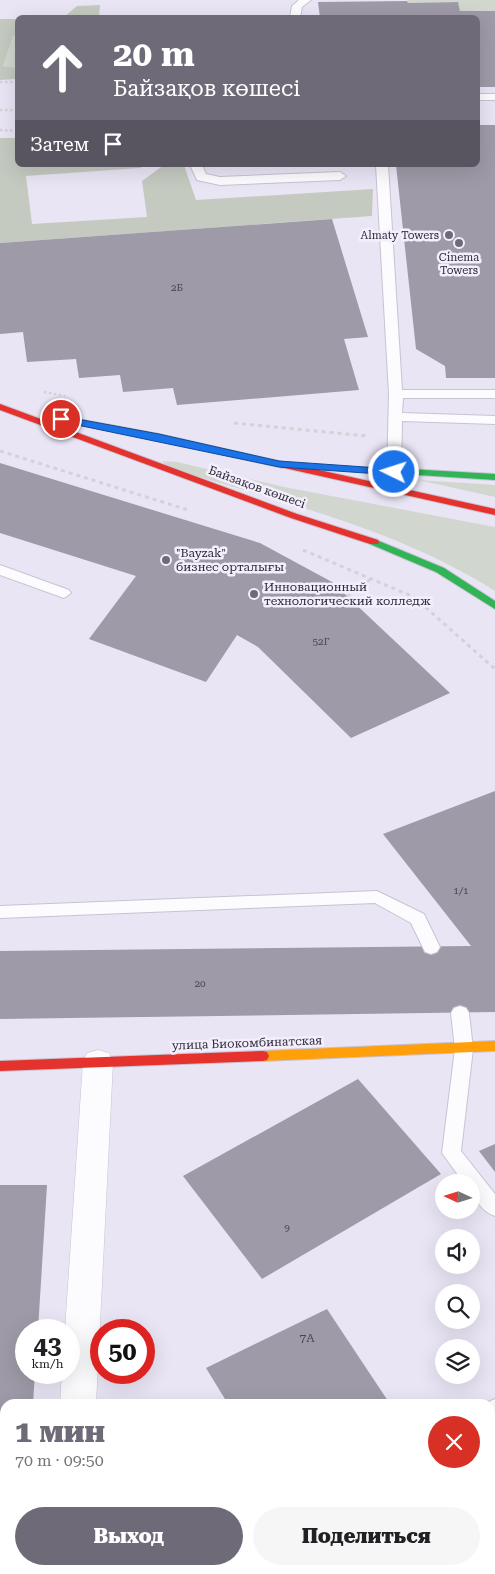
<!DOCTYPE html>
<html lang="ru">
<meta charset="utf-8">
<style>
:root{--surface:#fff;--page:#f6f6f6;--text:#202124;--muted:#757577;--accent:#6f6a78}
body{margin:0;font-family:"Roboto Serif",serif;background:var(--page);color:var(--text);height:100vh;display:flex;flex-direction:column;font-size:19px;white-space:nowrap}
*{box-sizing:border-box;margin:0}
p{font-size:16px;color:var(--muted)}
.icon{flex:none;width:28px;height:28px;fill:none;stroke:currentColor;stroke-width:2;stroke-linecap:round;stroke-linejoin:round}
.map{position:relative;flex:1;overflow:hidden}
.side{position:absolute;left:0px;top:1399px;width:495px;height:176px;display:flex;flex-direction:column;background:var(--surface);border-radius:15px 15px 0 0;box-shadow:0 5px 20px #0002}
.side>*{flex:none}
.guide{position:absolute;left:15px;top:15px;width:465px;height:152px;border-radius:8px;box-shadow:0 5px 20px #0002;background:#6f6a78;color:#fff;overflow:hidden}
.needle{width:32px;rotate:274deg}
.controls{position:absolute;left:435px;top:1174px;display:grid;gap:10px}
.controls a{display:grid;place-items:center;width:45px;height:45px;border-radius:50%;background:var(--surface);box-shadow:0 5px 20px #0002;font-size:25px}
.speed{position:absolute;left:15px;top:1319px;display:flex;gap:10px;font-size:25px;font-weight:700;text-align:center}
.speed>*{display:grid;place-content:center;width:65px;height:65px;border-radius:50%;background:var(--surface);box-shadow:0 5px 20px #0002;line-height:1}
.speed small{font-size:12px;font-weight:400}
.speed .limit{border:8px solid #d22;background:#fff;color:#111}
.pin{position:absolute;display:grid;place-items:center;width:42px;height:42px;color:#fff;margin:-21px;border:2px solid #fff;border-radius:50%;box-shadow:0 1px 5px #0007}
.me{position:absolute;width:55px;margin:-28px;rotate:274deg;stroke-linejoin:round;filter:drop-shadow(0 0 4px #0008)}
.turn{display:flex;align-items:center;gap:18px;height:105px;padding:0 15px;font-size:22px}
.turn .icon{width:65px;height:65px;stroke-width:2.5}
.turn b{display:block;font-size:35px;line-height:42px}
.then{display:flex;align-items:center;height:48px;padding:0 15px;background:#0003;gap:10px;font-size:19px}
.round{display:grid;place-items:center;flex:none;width:52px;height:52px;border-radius:26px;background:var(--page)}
.headline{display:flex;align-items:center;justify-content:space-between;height:85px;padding:0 15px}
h1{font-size:30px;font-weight:800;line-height:38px;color:var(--accent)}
.primary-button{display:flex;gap:10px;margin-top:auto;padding:10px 15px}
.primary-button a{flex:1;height:58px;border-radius:30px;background:var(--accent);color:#fff;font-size:20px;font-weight:800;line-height:58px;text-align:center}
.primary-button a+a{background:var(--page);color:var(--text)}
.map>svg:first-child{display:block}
.green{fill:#d1d6cf}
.forest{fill:#c4cac0}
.building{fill:#9e9aa7}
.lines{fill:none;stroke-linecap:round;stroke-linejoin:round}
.lane-casing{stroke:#c8c3d1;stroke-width:2}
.street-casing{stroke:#c8c3d1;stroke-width:1}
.fast-casing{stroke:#c8c3d1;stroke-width:2}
.slow-casing{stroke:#c8c3d1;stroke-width:2}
.jam-casing{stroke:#c8c3d1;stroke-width:2}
.path-far1{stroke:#d4d2d6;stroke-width:2.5;stroke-dasharray:2.5 2.5;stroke-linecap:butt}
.path{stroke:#d4d2d6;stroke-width:3;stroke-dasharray:4 4;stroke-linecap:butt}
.lane{fill:#fcfbfe;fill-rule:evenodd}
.street{fill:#fcfbfe;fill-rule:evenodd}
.fast{fill:#30b455;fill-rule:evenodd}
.slow{fill:#ff9f0a;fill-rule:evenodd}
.jam{fill:#e5322d;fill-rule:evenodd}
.route{fill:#1a73e8;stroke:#114b97}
.poi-dot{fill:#6f6a78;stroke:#f3effd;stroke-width:2}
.labels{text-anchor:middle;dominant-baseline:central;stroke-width:5;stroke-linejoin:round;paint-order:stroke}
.number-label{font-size:10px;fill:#494452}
.far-poi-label{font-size:11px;fill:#2d2835;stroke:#f3effd;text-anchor:end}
.street-label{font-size:12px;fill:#2d2835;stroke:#f3effd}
.poi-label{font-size:12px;fill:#2d2835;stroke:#f3effd;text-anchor:start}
.near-number-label{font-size:12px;fill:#494452}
</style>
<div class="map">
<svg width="495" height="1574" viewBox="0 0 495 1574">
<rect width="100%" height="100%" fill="#eae5f5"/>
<g class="green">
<polygon points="407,0 495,0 495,11 460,11 458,2 408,3"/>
<polygon points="13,35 17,35 17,68 3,66"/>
<path d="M162 461 177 462 284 487 495 527V591C396 528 279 502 168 467Z"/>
<polygon points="418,480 495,485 495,497"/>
</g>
<g class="forest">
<polygon points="100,5 99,17 64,17 77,6"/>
<polygon points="0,19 17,19 17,35 13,36 3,66 17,68 17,79 0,80"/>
<polygon points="0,138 17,138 18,165 144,165 140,168 26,176 32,224 147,217 142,181 164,165 184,165 196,200 373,189 372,216 0,243"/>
</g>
<g class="building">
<polygon points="407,1 408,3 458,2 460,11 495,11 495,87 478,87 478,18 320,18 318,2"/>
<polygon points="478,125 495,125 495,378 446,378 445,366 416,349 396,165 478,165"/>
<polygon points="332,219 368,337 344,339 359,390 177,405 173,388 123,392 120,375 79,378 76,359 27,362 23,332 0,334 0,243"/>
<polygon points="0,463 260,543 332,582 450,693 351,738 258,647 237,635 206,682 89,639 136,576 0,533"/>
<polygon points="495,791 495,1012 0,1019 0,951 471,946 383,834"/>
<polygon points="358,1079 441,1174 262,1279 183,1176"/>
<polygon points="495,1144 495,1172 479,1151"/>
<polygon points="0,1185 47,1185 38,1330 26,1330 26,1372 35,1372 33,1404 5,1404 5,1550 0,1550"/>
<polygon points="327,1309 390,1404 228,1404 206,1368"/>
<polygon points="341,1570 470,1570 472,1574 343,1574"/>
</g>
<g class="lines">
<g class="lane-casing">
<g id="lane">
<polygon points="299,0 311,0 302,7 300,18 290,18 292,6"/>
<rect x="478" y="94" width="17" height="6"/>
<polygon points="190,165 202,165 206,174 220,177 340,172 346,176 340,180 220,185 197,180"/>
<polygon points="376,165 388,165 402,390 495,390 495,398 403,398 402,413 495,416 495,424 402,421 401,472 394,476 387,472 389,394"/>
<polygon points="0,565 69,590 71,593 64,598 0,575"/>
<polygon points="377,891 424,914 440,947 437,952 431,954 425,952 411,923 375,903 0,918 0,906"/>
<path d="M460 1006 466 1008 469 1013 473 1049 461 1151 495 1194V1216C482 1212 471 1196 471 1182H463L442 1153 455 1049 451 1013 454 1008Z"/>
<polygon points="495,1399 495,1419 490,1420 490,1404 484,1404"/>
<polygon points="78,1570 114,1570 112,1574 76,1574"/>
</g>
</g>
<g class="street-casing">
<g id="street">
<polygon points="98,1050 109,1053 113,1062 96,1404 60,1404 62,1372 69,1372 69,1330 65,1330 83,1062 87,1053"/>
<rect x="50" y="1570" width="38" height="4"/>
</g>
</g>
<g class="fast-casing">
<g id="fast">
<polygon points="374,467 495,474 495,480 371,472 369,470"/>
<polygon points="374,539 444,568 495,601 495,609 436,572 370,544 369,542 370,540"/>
</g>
</g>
<g class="slow-casing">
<g id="slow">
<polygon points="78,419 159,434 283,462 288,465 283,468 159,440 75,424 73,422"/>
<polygon points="495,1041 495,1051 263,1061 259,1060 257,1056 259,1052 263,1051"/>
</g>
</g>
<g class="jam-casing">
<g id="jam">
<polygon points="0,404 297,514 378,540 379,542 378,544 370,544 291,518 0,410"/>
<polygon points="283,462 495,509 495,515 280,467 278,465"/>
<polygon points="263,1051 267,1052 269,1056 267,1060 263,1061 0,1071 0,1061"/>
</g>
</g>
<g class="path-far1">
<polyline points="0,82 18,82"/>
<polyline points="0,110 18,110"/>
<polyline points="0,130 18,131"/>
<polyline points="44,392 65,396"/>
</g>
<g class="path">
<polyline points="234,423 367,436"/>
<polyline points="0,451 188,510"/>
<polyline points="303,550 414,597 495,669"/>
<polyline points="347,596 371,579"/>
</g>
<use href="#lane" class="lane"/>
<use href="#street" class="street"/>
<use href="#fast" class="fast"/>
<use href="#slow" class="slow"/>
<use href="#jam" class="jam"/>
</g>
<polygon class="route" points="61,416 159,434 279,461 394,469 399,472 394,475 279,467 58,421 58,417"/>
<g class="poi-dot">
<circle cx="449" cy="235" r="5"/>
<circle cx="459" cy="243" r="5"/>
<circle cx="166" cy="560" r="5"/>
<circle cx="254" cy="594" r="5"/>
</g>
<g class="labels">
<g class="number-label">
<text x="177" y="287">2Б</text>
<text x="321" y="641">52Г</text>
<text x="461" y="890">1/1</text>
<text x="200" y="983">20</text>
<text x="287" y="1227">9</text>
</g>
<g class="far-poi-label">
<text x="439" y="235">Almaty Towers</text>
<text x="459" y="257" text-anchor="middle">Cinema<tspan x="459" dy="13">Towers</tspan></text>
</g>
<g class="street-label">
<text transform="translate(257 487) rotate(20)">Байзақов көшесі</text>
<text transform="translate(247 1043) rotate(-2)">улица Биокомбинатская</text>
</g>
<g class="poi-label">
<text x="176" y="553">"Bayzak"<tspan x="176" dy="14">бизнес орталығы</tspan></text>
<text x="264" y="587">Инновационный<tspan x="264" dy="14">технологический колледж</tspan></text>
</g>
<g class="near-number-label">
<text x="307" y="1338">7А</text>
</g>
</g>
</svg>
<div class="controls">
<a><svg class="needle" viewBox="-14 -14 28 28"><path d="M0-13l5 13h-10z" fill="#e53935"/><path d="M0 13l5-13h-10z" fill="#757577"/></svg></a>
<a><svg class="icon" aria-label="sound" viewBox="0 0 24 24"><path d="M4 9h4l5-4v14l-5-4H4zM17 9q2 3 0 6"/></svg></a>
<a><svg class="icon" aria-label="search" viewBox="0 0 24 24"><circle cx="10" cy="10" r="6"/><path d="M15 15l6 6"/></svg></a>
<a><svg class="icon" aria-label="layers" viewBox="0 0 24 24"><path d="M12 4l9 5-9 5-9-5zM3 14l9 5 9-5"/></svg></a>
</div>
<div class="speed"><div>43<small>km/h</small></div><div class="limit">50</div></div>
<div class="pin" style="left:61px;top:419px;background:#d93025"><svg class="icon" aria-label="arrive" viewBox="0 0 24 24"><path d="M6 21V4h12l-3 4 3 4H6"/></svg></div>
<svg class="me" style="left:394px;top:472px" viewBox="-20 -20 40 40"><circle r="17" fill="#1a73e8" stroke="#fff" stroke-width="3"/><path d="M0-11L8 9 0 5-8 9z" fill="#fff"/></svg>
<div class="guide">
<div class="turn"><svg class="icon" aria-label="ahead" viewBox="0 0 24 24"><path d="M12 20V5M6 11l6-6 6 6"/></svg><div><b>20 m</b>Байзақов көшесі</div></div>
<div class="then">Затем<svg class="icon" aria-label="arrive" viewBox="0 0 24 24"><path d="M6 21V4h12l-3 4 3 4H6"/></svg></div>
</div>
<section class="side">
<div class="headline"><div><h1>1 мин</h1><p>70 m · 09:50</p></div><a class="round" style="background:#d93025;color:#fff"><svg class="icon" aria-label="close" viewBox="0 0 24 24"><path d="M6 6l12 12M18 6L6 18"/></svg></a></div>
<div class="primary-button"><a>Выход</a><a>Поделиться</a></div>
</section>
</div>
